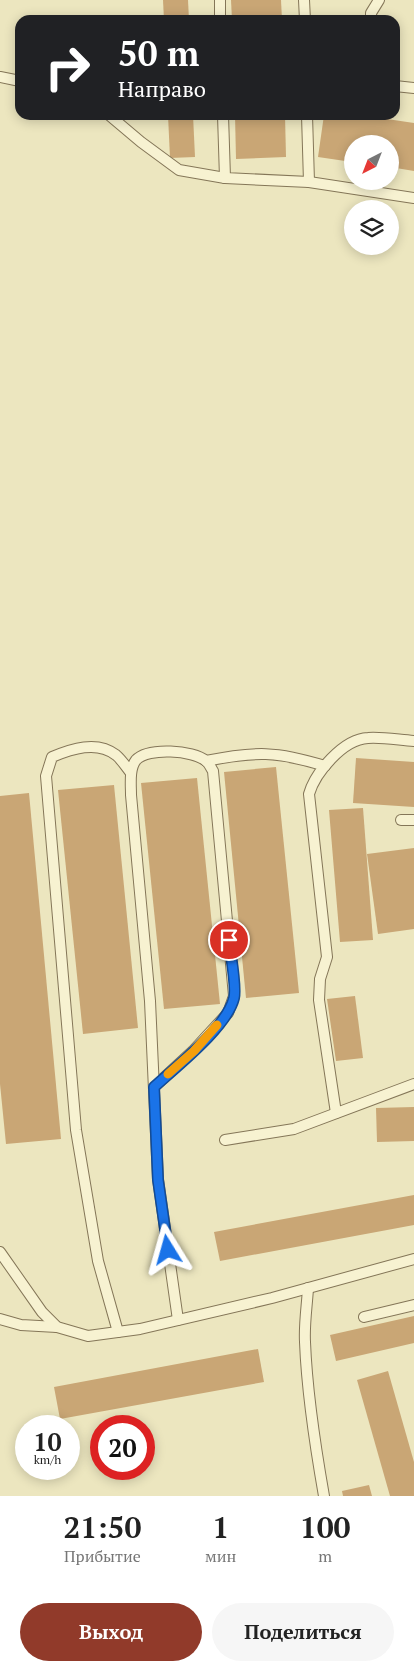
<!DOCTYPE html>
<html lang="ru">
<meta charset="utf-8">
<style>
:root{--surface:#fff;--page:#f6f6f6;--text:#222;--muted:#767676;--accent:#913a2a}
body{margin:0;font-family:"PT Serif",serif;background:var(--page);color:var(--text);height:100vh;display:flex;flex-direction:column;font-size:19px;white-space:nowrap}
*{box-sizing:border-box;margin:0}
p{font-size:16px;color:var(--muted)}
.icon{flex:none;width:28px;height:28px;fill:none;stroke:currentColor;stroke-width:2;stroke-linecap:round;stroke-linejoin:round}
.map{position:relative;height:1496px;overflow:hidden}
.side{display:flex;flex-direction:column;background:var(--surface);flex:1}
.side>*{flex:none}
.top-card{position:absolute;left:15px;top:15px;width:385px;height:105px;border-radius:15px;box-shadow:0 2px 12px #0003;background:#202124;color:#fff;overflow:hidden}
.needle{width:32px;rotate:222deg}
.fabs{position:absolute;left:344px;top:135px;display:grid;gap:10px}
.fabs a{display:grid;place-items:center;width:55px;height:55px;border-radius:50%;background:var(--surface);box-shadow:0 2px 12px #0003;font-size:25px}
.speed{position:absolute;left:15px;top:1415px;display:flex;gap:10px;font-size:25px;font-weight:700;text-align:center}
.speed>*{display:grid;place-content:center;width:65px;height:65px;border-radius:50%;background:var(--surface);box-shadow:0 2px 12px #0003;line-height:1}
.speed small{font-size:12px;font-weight:400}
.speed .limit{border:8px solid #d22;background:#fff;color:#111}
.pin{position:absolute;display:grid;place-items:center;width:42px;height:42px;color:#fff;margin:-21px;border:2px solid #fff;border-radius:50%;box-shadow:0 1px 5px #0007}
.me{position:absolute;width:55px;margin:-28px;rotate:352deg;stroke-linejoin:round;filter:drop-shadow(0 0 4px #0008)}
.turn{display:flex;align-items:center;gap:18px;height:105px;padding:0 20px;font-size:22px}
.turn .icon{width:65px;height:65px;stroke-width:2.5}
.turn b{display:block;font-size:35px;line-height:42px}
.eta{display:flex;justify-content:space-evenly;align-items:center;height:85px;text-align:center}
.eta b{font-size:30px;font-weight:800;line-height:35px}
.action{display:flex;gap:10px;margin-top:auto;padding:10px 20px}
.action a{flex:1;height:58px;border-radius:30px;background:var(--accent);color:#fff;font-size:20px;font-weight:800;line-height:58px;text-align:center}
.action a+a{background:var(--page);color:var(--text)}
.map>svg:first-child{display:block}
.building{fill:#c9a675}
.lines{fill:none;stroke-linecap:round;stroke-linejoin:round}
.service-casing{stroke:#847658;stroke-width:12}
.service{stroke:#f7f2d1;stroke-width:10}
.route-casing{stroke:#114b97;stroke-width:12}
.route{stroke:#1a73e8;stroke-width:9}
.slow{stroke:#f59e0b;stroke-width:9}
</style>
<div class="map">
<svg width="414" height="1496" viewBox="0 0 414 1496">
<rect width="100%" height="100%" fill="#ece6bf"/>
<g class="building">
<polygon points="163,0 188,0 189,20 164,20"/>
<polygon points="231,0 281,0 282,20 232,20"/>
<polygon points="168,115 193,115 195,157 170,158"/>
<polygon points="235,115 285,115 286,157 236,159"/>
<polygon points="324,115 360,115 414,123 414,171 390,167 390,144 352,144 352,162 318,157"/>
<polygon points="356,758 414,762 414,807 353,803"/>
<polygon points="276,767 299,993 246,998 224,772"/>
<polygon points="197,778 220,1004 164,1009 141,783"/>
<polygon points="114,785 138,1028 83,1034 58,790"/>
<polygon points="29,793 61,1139 6,1144 0,1084 0,796"/>
<polygon points="363,808 373,940 340,942 329,810"/>
<polygon points="414,848 414,929 378,934 367,854"/>
<polygon points="355,996 363,1058 336,1061 327,999"/>
<polygon points="414,1107 414,1141 377,1142 376,1108"/>
<polygon points="414,1195 414,1225 220,1261 214,1232"/>
<polygon points="414,1316 414,1343 336,1361 330,1335"/>
<polygon points="258,1349 264,1382 60,1419 54,1387"/>
<polygon points="388,1371 414,1462 414,1496 390,1496 357,1380"/>
<polygon points="369,1485 372,1496 343,1496 342,1491"/>
</g>
<g class="lines">
<g class="service-casing">
<g id="service">
<polyline points="220,0 220,20"/>
<polyline points="304,0 305,20"/>
<polyline points="371,20 371,13 379,0"/>
<polyline points="0,77 20,81"/>
<polyline points="395,86 414,88"/>
<polyline points="109,115 141,142 179,170 225,178"/>
<polyline points="223,115 225,178 309,182 414,198"/>
<polyline points="307,115 309,182"/>
<path d="M206 761C255 751 277 751 325 766"/>
<polyline points="401,820 414,820"/>
<path d="M154 1087 193 1051 228 1013 234 996 213 771C211 768 209 763 206 761 193 750 148 747 136 760 129 769 131 784 131 795L150 1001 158 1179 178 1320"/>
<path d="M336 1113 319 1000 320 979 327 957 309 794C315 773 343 739 368 738 383 737 399 740 414 741"/>
<polyline points="225,1140 294,1129 414,1084"/>
<polyline points="0,1252 42,1312 57,1327 88,1336 140,1329 272,1298 414,1259"/>
<path d="M308 1288C307 1306 304 1324 305 1342 307 1394 315 1445 324 1496"/>
<polyline points="364,1317 414,1305"/>
<polyline points="0,1319 21,1325 57,1327"/>
<path d="M118 1332 98 1261 76 1130 46 776 52 757C71 749 97 740 116 755 122 760 127 768 131 773"/>
</g>
</g>
<use href="#service" class="service"/>
</g>
<g class="lines">
<g class="route-casing">
<path id="route" d="M168 1250 158 1180 154 1087C177 1066 227 1027 234 998 237 986 230 953 229 940"/>
</g>
<use href="#route" class="route"/>
<polyline class="slow" points="168,1074 194,1051 217,1025"/>
</g>
</svg>
<div class="fabs">
<a><svg class="needle" viewBox="-14 -14 28 28"><path d="M0-13l5 13h-10z" fill="#e53935"/><path d="M0 13l5-13h-10z" fill="#767676"/></svg></a>
<a><svg class="icon" aria-label="layers" viewBox="0 0 24 24"><path d="M12 4l9 5-9 5-9-5zM3 14l9 5 9-5"/></svg></a>
</div>
<div class="speed"><div>10<small>km/h</small></div><div class="limit">20</div></div>
<div class="pin" style="left:229px;top:940px;background:#d93025"><svg class="icon" aria-label="arrive" viewBox="0 0 24 24"><path d="M6 21V4h12l-3 4 3 4H6"/></svg></div>
<svg class="me" style="left:168px;top:1250px" viewBox="-20 -20 40 40"><path d="M0-17L14 15 0 8-14 15z" fill="#1a73e8" stroke="#fff" stroke-width="4"/></svg>
<div class="top-card">
<div class="turn"><svg class="icon" aria-label="right" viewBox="0 0 24 24"><path d="M7 20v-9h11M14 6l5 5-5 5"/></svg><div><b>50 m</b>Направо</div></div>
</div>
</div>
<section class="side">
<div class="eta">
<div><b>21:50</b><p>Прибытие</p></div>
<div><b>1</b><p>мин</p></div>
<div><b>100</b><p>m</p></div>
</div>
<div class="action"><a>Выход</a><a>Поделиться</a></div>
</section>
